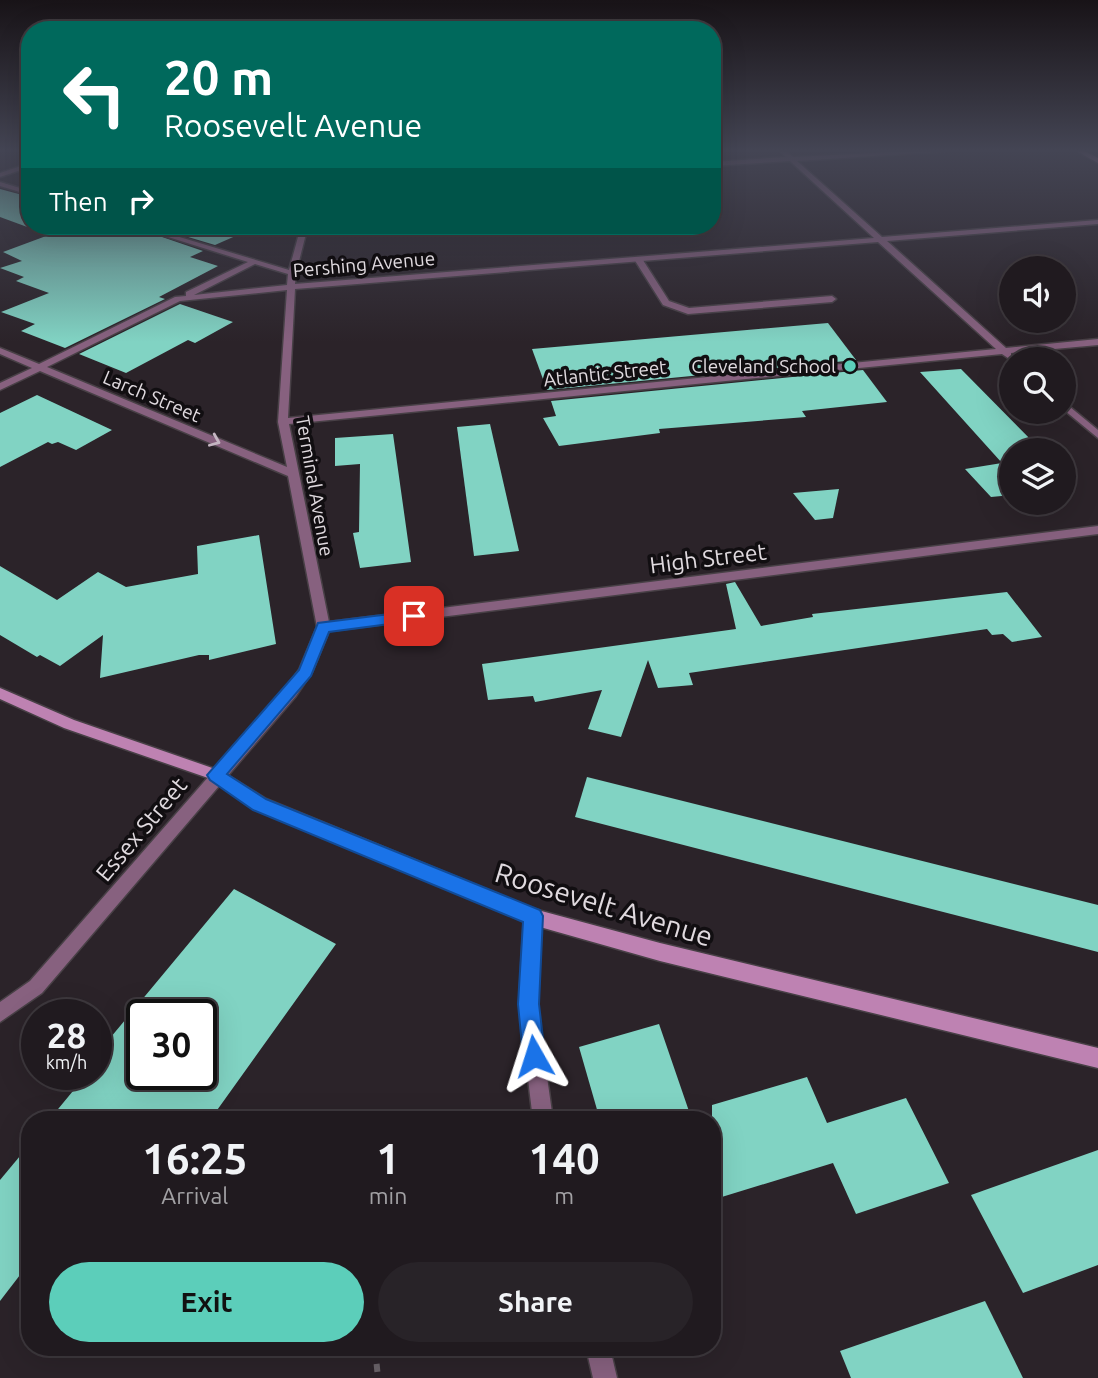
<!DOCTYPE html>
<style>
:root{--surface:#201a1f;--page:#282328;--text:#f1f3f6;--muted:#a2a1a4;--line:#3d383d;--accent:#5cceba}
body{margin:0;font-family:Ubuntu,sans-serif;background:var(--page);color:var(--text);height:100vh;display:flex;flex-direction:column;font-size:26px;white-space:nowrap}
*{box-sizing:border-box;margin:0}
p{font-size:23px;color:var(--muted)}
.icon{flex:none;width:38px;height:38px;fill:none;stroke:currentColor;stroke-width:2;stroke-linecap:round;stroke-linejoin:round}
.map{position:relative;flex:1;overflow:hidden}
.details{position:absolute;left:21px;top:1111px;width:700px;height:245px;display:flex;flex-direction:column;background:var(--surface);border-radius:28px;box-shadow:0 7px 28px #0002,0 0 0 2px var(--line)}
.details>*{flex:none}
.guide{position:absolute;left:21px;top:21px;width:700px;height:214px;border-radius:28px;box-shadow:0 7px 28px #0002,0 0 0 2px var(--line);background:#00695c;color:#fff;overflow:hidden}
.fabs{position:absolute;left:999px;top:256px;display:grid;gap:14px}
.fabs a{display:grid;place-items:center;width:77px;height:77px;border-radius:50%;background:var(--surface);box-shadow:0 7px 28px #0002,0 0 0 2px var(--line);font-size:35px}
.speed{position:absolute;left:21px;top:999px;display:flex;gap:14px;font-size:35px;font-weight:700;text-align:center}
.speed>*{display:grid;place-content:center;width:91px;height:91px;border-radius:50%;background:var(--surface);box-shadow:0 7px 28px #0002,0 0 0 2px var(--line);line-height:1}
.speed small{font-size:18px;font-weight:400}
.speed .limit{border:4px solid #111;border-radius:10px;background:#fff;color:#111}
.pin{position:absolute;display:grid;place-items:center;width:60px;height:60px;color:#fff;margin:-30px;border-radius:14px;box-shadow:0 4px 10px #0006}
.me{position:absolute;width:77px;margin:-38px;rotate:354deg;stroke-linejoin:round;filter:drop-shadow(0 0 5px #0008)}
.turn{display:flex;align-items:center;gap:24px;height:147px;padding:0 28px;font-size:32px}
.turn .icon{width:91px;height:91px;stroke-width:2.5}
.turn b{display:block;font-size:49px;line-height:60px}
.then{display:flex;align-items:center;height:66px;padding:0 28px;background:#0003;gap:14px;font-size:26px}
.eta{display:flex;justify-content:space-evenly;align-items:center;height:119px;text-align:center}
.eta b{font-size:42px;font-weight:700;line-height:49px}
.cta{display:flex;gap:14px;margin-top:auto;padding:14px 28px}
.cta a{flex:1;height:80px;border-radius:42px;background:var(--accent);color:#111;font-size:28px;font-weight:700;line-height:80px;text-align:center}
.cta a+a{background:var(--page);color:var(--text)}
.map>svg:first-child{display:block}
.building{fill:#81d3c3;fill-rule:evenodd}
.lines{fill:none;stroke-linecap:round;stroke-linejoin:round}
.lane-casing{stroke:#484046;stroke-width:3}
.street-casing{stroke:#484046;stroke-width:3}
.secondary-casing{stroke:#484046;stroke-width:3}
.path{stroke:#696268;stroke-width:6;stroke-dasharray:8 8;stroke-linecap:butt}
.lane{fill:#87617f;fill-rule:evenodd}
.street{fill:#87617f;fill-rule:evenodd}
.secondary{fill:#be82b2;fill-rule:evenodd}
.oneway{stroke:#c5b6c2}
.route{fill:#1a73e8;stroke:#114b97;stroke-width:2}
.poi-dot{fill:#5cceba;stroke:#110e11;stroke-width:2.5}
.labels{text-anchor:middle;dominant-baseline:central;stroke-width:7;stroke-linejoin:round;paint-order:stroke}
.far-street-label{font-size:19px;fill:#e0dadf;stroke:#110e11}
.far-poi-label{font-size:19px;fill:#e0dadf;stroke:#110e11;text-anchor:end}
.street-label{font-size:23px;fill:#e0dadf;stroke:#110e11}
.near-street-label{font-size:28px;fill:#e0dadf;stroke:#110e11}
</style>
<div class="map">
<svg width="1098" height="1378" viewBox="0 0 1098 1378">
<rect width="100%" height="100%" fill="#2b2329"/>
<g class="building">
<polygon points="0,189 30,197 30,228 0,217"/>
<polygon points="73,226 130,226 203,251 190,257 218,266 159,297 165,299 65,348 21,331 35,324 1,312 49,293 16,281 24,277 0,268 22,261 3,252"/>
<polygon points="151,226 258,226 215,245"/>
<polygon points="180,304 233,322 195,343 188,340 126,373 79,354"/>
<polygon points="828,323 856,360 547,390 532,349"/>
<polygon points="961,369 1041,450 1012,450 1012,495 991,497 965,469 1002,463 920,372"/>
<polygon points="863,370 887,402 802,411 806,417 659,429 660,433 559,446 543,418 556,416 551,401"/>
<polygon points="37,395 112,430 76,450 58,442 52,444 48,442 0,467 0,413"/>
<polygon points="490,424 519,551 474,556 457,427"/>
<polygon points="393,434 411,562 360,568 353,533 359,532 360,464 335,466 335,438"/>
<polygon points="839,489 833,518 815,520 793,493"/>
<polygon points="259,535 276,644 209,660 209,655 199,655 100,678 103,635 60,666 40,655 37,657 0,635 0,566 57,600 98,572 126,587 198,574 197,546"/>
<polygon points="735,582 761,626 813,617 812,614 1007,592 1042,637 1012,642 1003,634 992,635 987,629 689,673 693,685 658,688 648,660 621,737 588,729 602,690 535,702 533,696 488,700 482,664 736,629 726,584"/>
<polygon points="587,777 1098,905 1098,952 575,817"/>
<path d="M234 889 336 944 210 1120H49L87 1074H96V1055ZM142 1015H201V1074H142Z"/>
<polygon points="659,1024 692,1120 600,1120 579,1047"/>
<polygon points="807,1077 827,1123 906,1098 949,1183 856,1214 833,1163 712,1200 712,1105"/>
<polygon points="30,1144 30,1262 0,1301 0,1180"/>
<polygon points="1098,1150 1098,1265 1023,1293 971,1195"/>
<polygon points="985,1301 1023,1378 851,1378 840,1351"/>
</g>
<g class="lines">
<g class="lane-casing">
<polygon id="lane" points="638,257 641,257 669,301 689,308 832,296 836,299 832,302 688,314 663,305 634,259"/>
</g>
<g class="street-casing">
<g id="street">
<path d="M777 149H783L793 157 952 149 949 151 797 161 882 237 1098 220V224L887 241 1006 348 1098 339V345L1011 353V357L1008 358 1002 354 289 424 329 622 1098 526V534L329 631 312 672 296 696 42 993 0 1022V1002L30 981 286 688 299 670 317 627 288 476 40 371 0 390V383L32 368 0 354V348L39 364 175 297 186 296V292L248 262 133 226H143L289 270 301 226H308L296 273 295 284 874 238 790 161 712 166V162L786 157ZM878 242 996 349 288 418 295 289ZM255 264 288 274 287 285 194 295ZM287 290 278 422 287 467 47 367 180 301Z"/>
<polygon points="30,163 30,167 0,177 0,173"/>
<polygon points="0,182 30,191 30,195 0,186"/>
<polygon points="1064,402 1098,430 1098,438 1064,410"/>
<polygon points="533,909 539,911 542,917 537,1004 553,1120 533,1120 519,1004 524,917 527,911"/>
<polygon points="586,1348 610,1348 617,1378 593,1378"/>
</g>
</g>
<g class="secondary-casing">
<g id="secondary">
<polygon points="1073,149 1080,149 1098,158 1098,163"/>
<polygon points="0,688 74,720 221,771 266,799 534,909 660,943 1098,1048 1098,1068 660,961 533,925 254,809 211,779 64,728 0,699"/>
</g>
</g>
<polyline class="path" points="375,1348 378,1378"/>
<use href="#lane" class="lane"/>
<use href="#street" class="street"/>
<use href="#secondary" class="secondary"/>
</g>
<defs><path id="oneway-chevron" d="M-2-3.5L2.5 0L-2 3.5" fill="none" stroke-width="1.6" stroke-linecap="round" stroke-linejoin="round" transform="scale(1.75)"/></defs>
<use class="oneway" href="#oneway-chevron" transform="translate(215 441) rotate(23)"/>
<linearGradient id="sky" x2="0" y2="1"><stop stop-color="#181317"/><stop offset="0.44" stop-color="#444554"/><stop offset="1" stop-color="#444554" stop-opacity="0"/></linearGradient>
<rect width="1098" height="342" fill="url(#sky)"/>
<polygon class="route" points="414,611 422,616 420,620 329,632 311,676 227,774 266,799 540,910 543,916 539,1004 545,1056 542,1064 534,1067 526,1064 523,1056 518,1004 523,922 253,810 210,780 207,775 299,670 318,623"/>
<circle class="poi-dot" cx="850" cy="366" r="7"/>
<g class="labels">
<g class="far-street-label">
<text transform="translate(364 264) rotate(-5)">Pershing Avenue</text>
<text transform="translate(605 373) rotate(-6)">Atlantic Street</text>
<text transform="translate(152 396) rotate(23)">Larch Street</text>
<text transform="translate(315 486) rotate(80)">Terminal Avenue</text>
</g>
<g class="far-poi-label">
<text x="836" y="366">Cleveland School</text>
</g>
<g class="street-label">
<text transform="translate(708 558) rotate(-7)">High Street</text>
<text transform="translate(141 829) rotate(-50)">Essex Street</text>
</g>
<g class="near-street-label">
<text transform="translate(604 904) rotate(17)">Roosevelt Avenue</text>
</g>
</g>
</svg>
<div class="fabs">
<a><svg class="icon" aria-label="sound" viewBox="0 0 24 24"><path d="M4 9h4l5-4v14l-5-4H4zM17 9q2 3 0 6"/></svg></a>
<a><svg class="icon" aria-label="search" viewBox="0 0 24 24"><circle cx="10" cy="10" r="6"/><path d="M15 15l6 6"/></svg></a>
<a><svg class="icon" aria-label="layers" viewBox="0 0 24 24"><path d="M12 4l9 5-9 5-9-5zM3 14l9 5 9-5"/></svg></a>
</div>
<div class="speed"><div>28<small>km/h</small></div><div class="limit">30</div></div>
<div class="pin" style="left:414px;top:616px;background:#d93025"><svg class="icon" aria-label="arrive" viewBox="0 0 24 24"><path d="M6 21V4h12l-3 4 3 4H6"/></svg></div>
<svg class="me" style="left:534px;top:1056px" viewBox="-20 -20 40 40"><path d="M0-17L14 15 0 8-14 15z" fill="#1a73e8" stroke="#fff" stroke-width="4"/></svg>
<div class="guide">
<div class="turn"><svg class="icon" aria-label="left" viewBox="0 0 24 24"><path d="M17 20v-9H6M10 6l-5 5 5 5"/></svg><div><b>20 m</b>Roosevelt Avenue</div></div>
<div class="then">Then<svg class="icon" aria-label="right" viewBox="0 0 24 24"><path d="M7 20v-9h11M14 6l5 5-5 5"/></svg></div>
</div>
<section class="details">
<div class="eta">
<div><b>16:25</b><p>Arrival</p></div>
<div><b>1</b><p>min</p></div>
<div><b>140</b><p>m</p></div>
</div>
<div class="cta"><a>Exit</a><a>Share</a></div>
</section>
</div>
